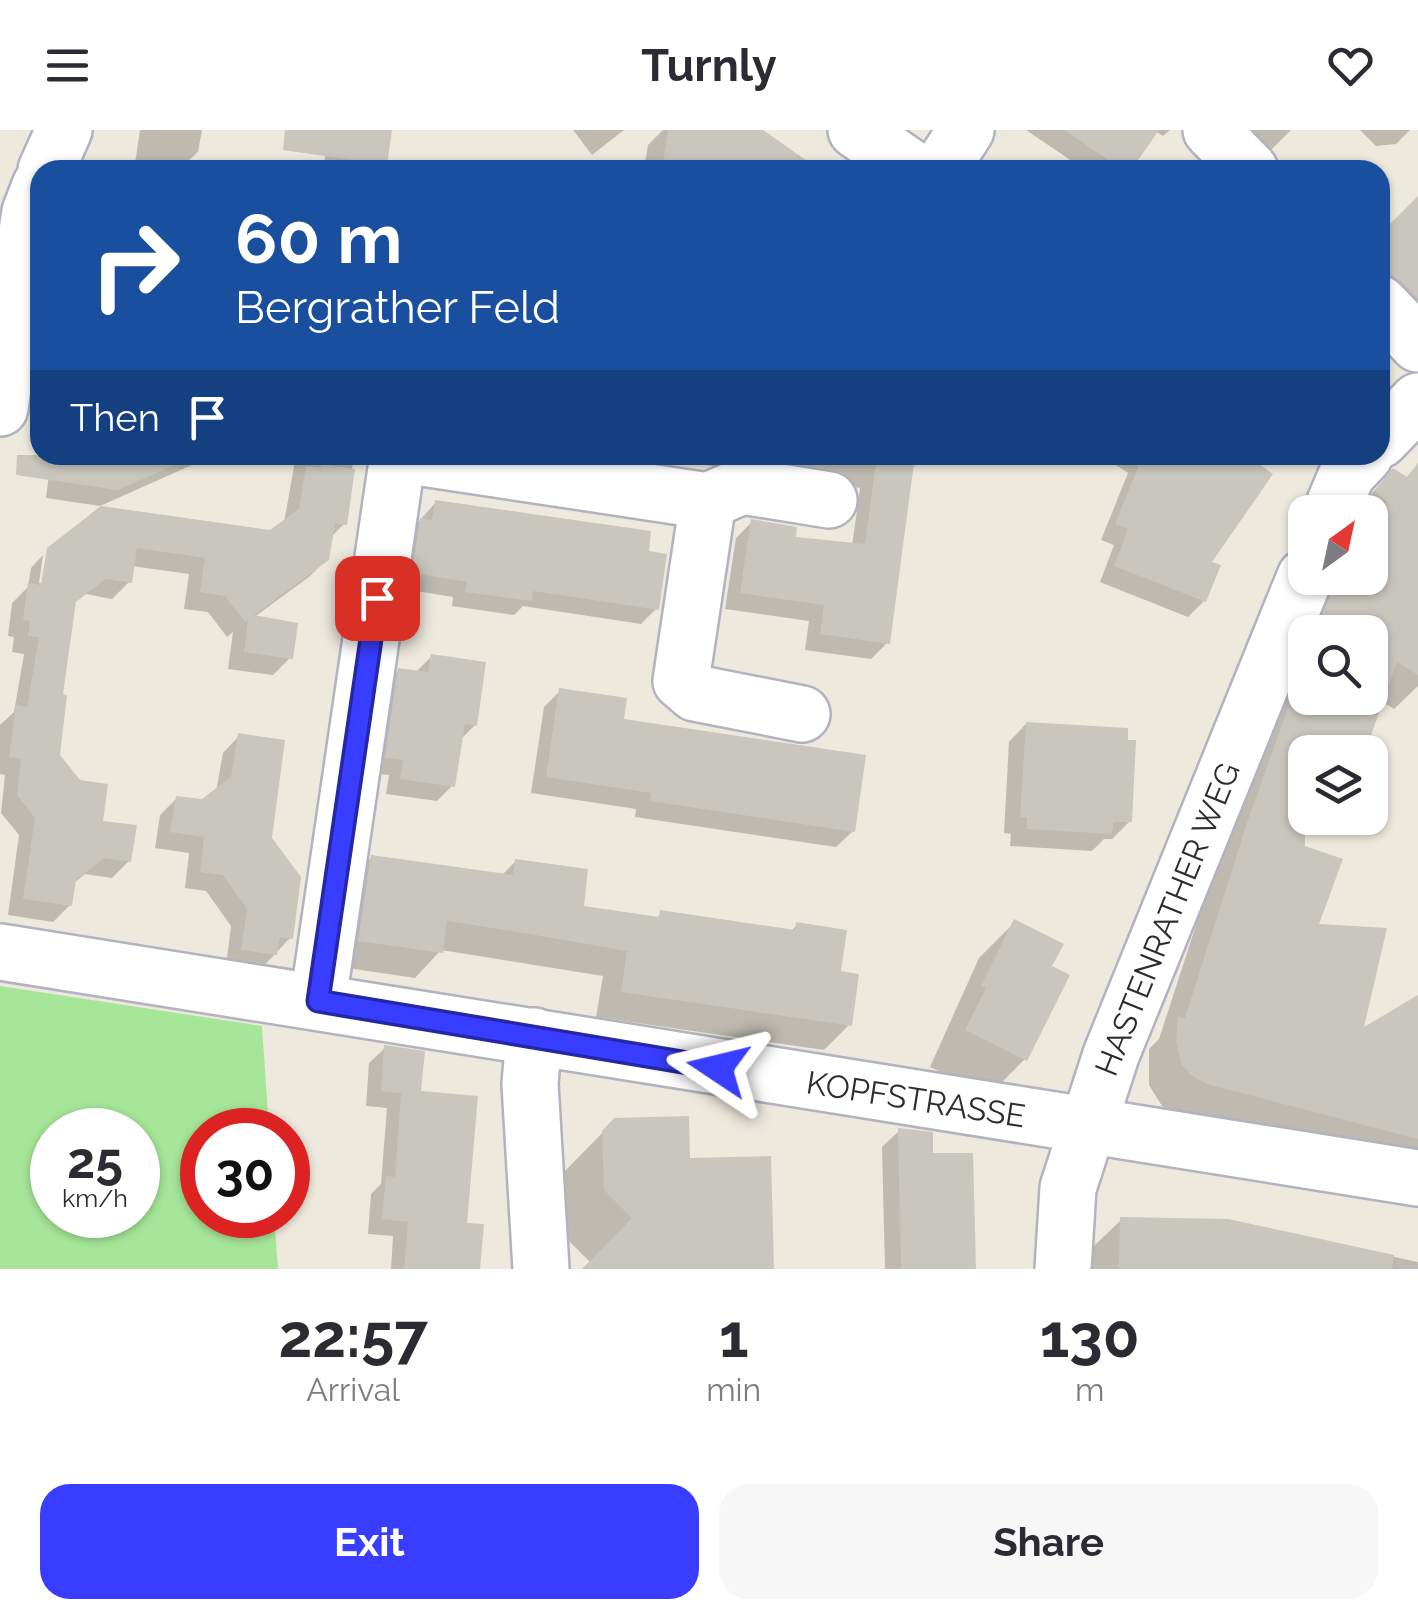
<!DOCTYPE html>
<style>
:root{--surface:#fff;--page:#f7f7f7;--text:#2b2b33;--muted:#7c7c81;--accent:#393dff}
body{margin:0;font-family:Raleway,sans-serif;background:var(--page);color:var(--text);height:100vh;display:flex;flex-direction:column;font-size:38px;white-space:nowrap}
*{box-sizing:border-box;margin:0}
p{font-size:32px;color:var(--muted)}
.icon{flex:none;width:55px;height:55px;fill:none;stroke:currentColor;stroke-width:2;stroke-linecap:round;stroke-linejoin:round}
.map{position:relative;height:1139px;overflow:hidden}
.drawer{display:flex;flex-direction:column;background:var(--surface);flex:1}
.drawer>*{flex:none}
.guide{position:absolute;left:30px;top:30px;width:1360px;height:305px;border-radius:30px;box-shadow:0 2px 8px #0004;background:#1a4fa0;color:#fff;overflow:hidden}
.needle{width:65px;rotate:33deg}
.fabs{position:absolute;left:1288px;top:365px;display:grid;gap:20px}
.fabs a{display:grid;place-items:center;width:100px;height:100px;border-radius:20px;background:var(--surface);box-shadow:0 2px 8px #0004;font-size:50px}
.speed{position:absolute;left:30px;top:978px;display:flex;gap:20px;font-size:50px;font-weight:700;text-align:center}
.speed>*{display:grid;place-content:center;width:130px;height:130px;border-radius:50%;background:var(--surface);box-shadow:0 2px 8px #0004;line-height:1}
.speed small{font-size:25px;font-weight:400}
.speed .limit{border:15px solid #d22;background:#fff;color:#111}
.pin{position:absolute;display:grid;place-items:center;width:85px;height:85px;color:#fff;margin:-42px;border-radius:20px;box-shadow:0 5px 15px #0006}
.me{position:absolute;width:110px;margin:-55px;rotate:280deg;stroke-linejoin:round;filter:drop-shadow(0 0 8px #0008)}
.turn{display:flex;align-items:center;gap:35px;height:210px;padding:0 40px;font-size:45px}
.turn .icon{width:130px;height:130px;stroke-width:2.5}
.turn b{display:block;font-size:70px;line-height:85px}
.then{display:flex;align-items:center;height:95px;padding:0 40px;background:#0003;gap:20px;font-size:38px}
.eta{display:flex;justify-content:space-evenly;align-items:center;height:170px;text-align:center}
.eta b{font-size:60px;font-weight:700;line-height:70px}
.action{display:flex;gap:20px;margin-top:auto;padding:20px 40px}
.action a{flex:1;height:115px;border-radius:30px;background:var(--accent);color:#fff;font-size:40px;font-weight:700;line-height:115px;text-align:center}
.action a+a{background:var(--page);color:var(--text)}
header{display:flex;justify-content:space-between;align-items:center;height:130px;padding:0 40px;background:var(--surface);font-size:45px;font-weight:700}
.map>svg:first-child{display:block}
.green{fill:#a6e698;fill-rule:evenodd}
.shadow{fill:#0003;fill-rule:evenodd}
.building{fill:#c9c6bd}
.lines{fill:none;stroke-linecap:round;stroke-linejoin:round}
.minor-casing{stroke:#b2b2c0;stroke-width:60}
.minor{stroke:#fff;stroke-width:55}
.route-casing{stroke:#2528a6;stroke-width:25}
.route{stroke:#393dff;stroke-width:18}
.labels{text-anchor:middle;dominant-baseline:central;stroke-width:9;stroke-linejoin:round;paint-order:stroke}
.street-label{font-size:32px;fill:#2c2c2c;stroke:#fff}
</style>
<header><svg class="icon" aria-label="menu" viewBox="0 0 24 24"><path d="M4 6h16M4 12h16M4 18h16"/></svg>Turnly<svg class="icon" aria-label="heart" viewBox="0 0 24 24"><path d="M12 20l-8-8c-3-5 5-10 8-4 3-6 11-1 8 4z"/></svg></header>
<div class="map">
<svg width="1418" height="1139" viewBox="0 0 1418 1139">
<rect width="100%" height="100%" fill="#eee9dd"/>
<path class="green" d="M0 856 262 896 269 1000H202V1085H274L278 1139H0ZM52 1000H138V1085H52Z"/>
<g class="shadow">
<polygon points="140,0 202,0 198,22 178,40 134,40"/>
<polygon points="311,0 390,0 384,40 323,40 326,21"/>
<polygon points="573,0 624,0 592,25"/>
<polygon points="663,0 719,0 815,40 644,40 648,15"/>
<polygon points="1026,0 1170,0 1163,6 1157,2 1128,40 1085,40"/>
<polygon points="1244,0 1291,0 1264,27"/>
<polygon points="1360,0 1410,0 1396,14 1376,16"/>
<polygon points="1418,96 1418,178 1380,163 1380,109"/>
<polygon points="62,325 202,325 192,335 100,376 46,368 50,336"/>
<polygon points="296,325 354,325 344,394 330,408 327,429 309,447 253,488 290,528 273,545 228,539 233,502 227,507 208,482 184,479 189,444 132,436 129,452 112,469 86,464 73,474 60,566 58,626 129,731 112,748 85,744 73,754 70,775 53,792 8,785 19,705 1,683 5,645 0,644 0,595 14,582 24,524 12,522 14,507 8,506 12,473 28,457 31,438 43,425 39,453 44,454 49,420 271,403 284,393"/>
<polygon points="637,325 915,325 887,513 871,529 805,520 809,491 725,479 736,408 752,392 793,409 852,416 860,358"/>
<polygon points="1101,325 1241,325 1208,433 1204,471 1188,487 1100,452 1114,415 1101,410 1128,343"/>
<path d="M1394 340 1418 359V556L1394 579 1381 571 1363 622H1305L1307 688 1297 716 1298 795 1360 902 1418 868V1046L1176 983 1162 976 1149 955V919L1159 909 1255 614 1318 448H1370V382H1354ZM1305 502H1370V568H1305Z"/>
<polygon points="436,372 646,423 656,479 641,494 523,476 514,485 452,476 453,467 398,458 406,406"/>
<polygon points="432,526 475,595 460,610 453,655 437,671 386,664 389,645 371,643 384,556 399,540 415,543"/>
<polygon points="560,561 621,591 853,701 836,717 635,687 636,679 531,663 544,577"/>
<polygon points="1026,594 1130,691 1112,709 1104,709 1092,721 1010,716 1011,704 1004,703 1009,612"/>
<polygon points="239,606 270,708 290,808 259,841 226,836 231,796 206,761 185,758 189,723 155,718 160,685 177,668 203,672 216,662 223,623"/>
<polygon points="372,727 501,746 516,731 582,778 656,789 661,783 790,802 797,795 838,843 849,895 824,920 596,887 603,846 441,820 415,848 334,836 346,753"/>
<polygon points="1015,792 1049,837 1025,929 989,965 930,937 979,828"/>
<polygon points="385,918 419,964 478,1139 391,1139 393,1106 368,1104 371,1064 381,1054 387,978 366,976 369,933"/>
<polygon points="615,990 772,1139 585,1139 591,1133 562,1104 560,1046"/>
<polygon points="899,1001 931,1026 975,1139 885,1139 882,1017"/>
<polygon points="1217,1089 1418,1132 1418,1139 1080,1139 1094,1125 1094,1116 1121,1090"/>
</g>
<g class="building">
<polygon points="285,0 392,0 387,35 283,20"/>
<polygon points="668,0 763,0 820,40 662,40"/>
<polygon points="1064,0 1159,0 1131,40 1123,40"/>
<polygon points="1418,66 1418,169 1402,152 1390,144 1380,144 1380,104"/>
<polygon points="17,325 197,325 118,360 16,345"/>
<polygon points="877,325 915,325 890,514 820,504 824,475 740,463 751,389 797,397 796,407 865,414"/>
<polygon points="1143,325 1246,325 1273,344 1212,432 1221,435 1206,472 1114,436 1128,399 1115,394"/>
<polygon points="1418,333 1418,545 1397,532 1365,622 1305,622 1305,716 1343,729 1319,794 1387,798 1364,897 1418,865 1418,1009 1207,954 1192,946 1182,935 1176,912 1178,886 1185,888 1246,696 1302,538 1305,539 1305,568 1370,568 1370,502 1316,502 1335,448 1370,448 1370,394 1387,372 1374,361 1393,338 1407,347"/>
<polygon points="321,334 355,339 347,395 335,394 329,430 254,485 298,493 293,529 244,522 248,490 245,492 225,466 200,462 205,428 137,418 132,453 106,449 76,471 63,564 67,565 60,625 80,650 108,654 103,691 137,695 131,732 104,728 76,750 72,776 23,769 35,688 17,665 21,629 9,627 16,575 27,577 39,507 28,506 30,491 23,490 28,453 41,455 47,418 101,376 270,400 299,379 306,336 321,338"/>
<polygon points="435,370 651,401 649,421 667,424 659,480 533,461 532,471 465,462 467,452 412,443 420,388 432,390"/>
<polygon points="431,524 486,532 477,596 465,594 455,657 400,649 403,630 385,628 398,538 428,542"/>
<polygon points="559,558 627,568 624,589 866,625 855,702 650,671 651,663 546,647"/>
<polygon points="1026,592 1128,598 1128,610 1136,610 1132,692 1113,692 1112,704 1027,699 1027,687 1020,687"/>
<polygon points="238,603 285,610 272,708 301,747 293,809 280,807 277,825 241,820 247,779 223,745 200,742 204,707 170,702 176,666 202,669 231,647"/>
<polygon points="371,725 513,745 515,729 588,739 584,776 659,787 660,780 795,800 796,792 847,800 841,841 859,844 852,896 621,862 627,821 524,803 447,791 443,823 358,811"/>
<polygon points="1014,789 1064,814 1052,836 1070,845 1027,931 965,900 986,858 981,856"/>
<polygon points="384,915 425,921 421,961 478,966 467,1093 484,1094 480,1139 404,1139 408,1092 382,1089 386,1046 395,1047 401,963 381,961"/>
<polygon points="689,986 690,1028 771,1026 774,1139 582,1139 632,1088 604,1060 602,1001 614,988"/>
<polygon points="898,998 933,1002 933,1023 973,1023 976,1139 901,1139"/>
<polygon points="1120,1087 1228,1089 1394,1125 1392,1139 1119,1139"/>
</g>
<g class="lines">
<g class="minor-casing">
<g id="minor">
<polyline points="856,0 914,40"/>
<polyline points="1211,0 1250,40"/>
<polyline points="46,40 64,0"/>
<polyline points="940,40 966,0"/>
<polyline points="1380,174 1418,214"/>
<polyline points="0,278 30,82 40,56"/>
<polyline points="1380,310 1418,271"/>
<polyline points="403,325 708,371 681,551 695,563 802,584"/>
<polyline points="708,371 742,356 829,370"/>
<polyline points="1331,382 1347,344 1365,325"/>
<polyline points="0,822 1418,1048"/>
<polyline points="318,871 398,325"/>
<polyline points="534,906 530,954 541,1139"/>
<polyline points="1063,1139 1068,1058 1111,925 1305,447"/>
</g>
</g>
<use href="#minor" class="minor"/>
</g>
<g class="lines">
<g class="route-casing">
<polyline id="route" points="377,468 318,871 718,938"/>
</g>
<use href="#route" class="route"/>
</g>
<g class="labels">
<g class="street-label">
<text transform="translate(1167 789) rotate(-68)">HASTENRATHER WEG</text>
<text transform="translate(916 969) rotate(9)">KOPFSTRASSE</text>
</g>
</g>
</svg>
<div class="fabs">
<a><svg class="needle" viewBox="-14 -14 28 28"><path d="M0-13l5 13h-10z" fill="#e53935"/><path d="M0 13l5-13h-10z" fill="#7c7c81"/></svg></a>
<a><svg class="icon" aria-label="search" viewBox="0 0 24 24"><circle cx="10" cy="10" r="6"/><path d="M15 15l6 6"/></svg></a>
<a><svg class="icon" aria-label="layers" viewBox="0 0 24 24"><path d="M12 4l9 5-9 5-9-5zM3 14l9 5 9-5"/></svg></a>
</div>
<div class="speed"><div>25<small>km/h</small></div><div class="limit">30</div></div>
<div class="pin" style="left:377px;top:468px;background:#d93025"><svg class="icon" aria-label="arrive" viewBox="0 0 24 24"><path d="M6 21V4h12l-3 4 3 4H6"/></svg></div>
<svg class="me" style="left:718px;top:938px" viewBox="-20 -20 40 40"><path d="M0-17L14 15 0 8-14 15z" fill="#393dff" stroke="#fff" stroke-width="4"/></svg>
<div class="guide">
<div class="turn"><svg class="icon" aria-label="right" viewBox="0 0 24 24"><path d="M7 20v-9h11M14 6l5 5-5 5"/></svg><div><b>60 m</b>Bergrather Feld</div></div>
<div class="then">Then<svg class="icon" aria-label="arrive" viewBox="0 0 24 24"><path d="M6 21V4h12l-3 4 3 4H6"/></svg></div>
</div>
</div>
<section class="drawer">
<div class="eta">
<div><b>22:57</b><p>Arrival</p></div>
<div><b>1</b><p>min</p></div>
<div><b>130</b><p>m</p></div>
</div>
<div class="action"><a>Exit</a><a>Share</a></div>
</section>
